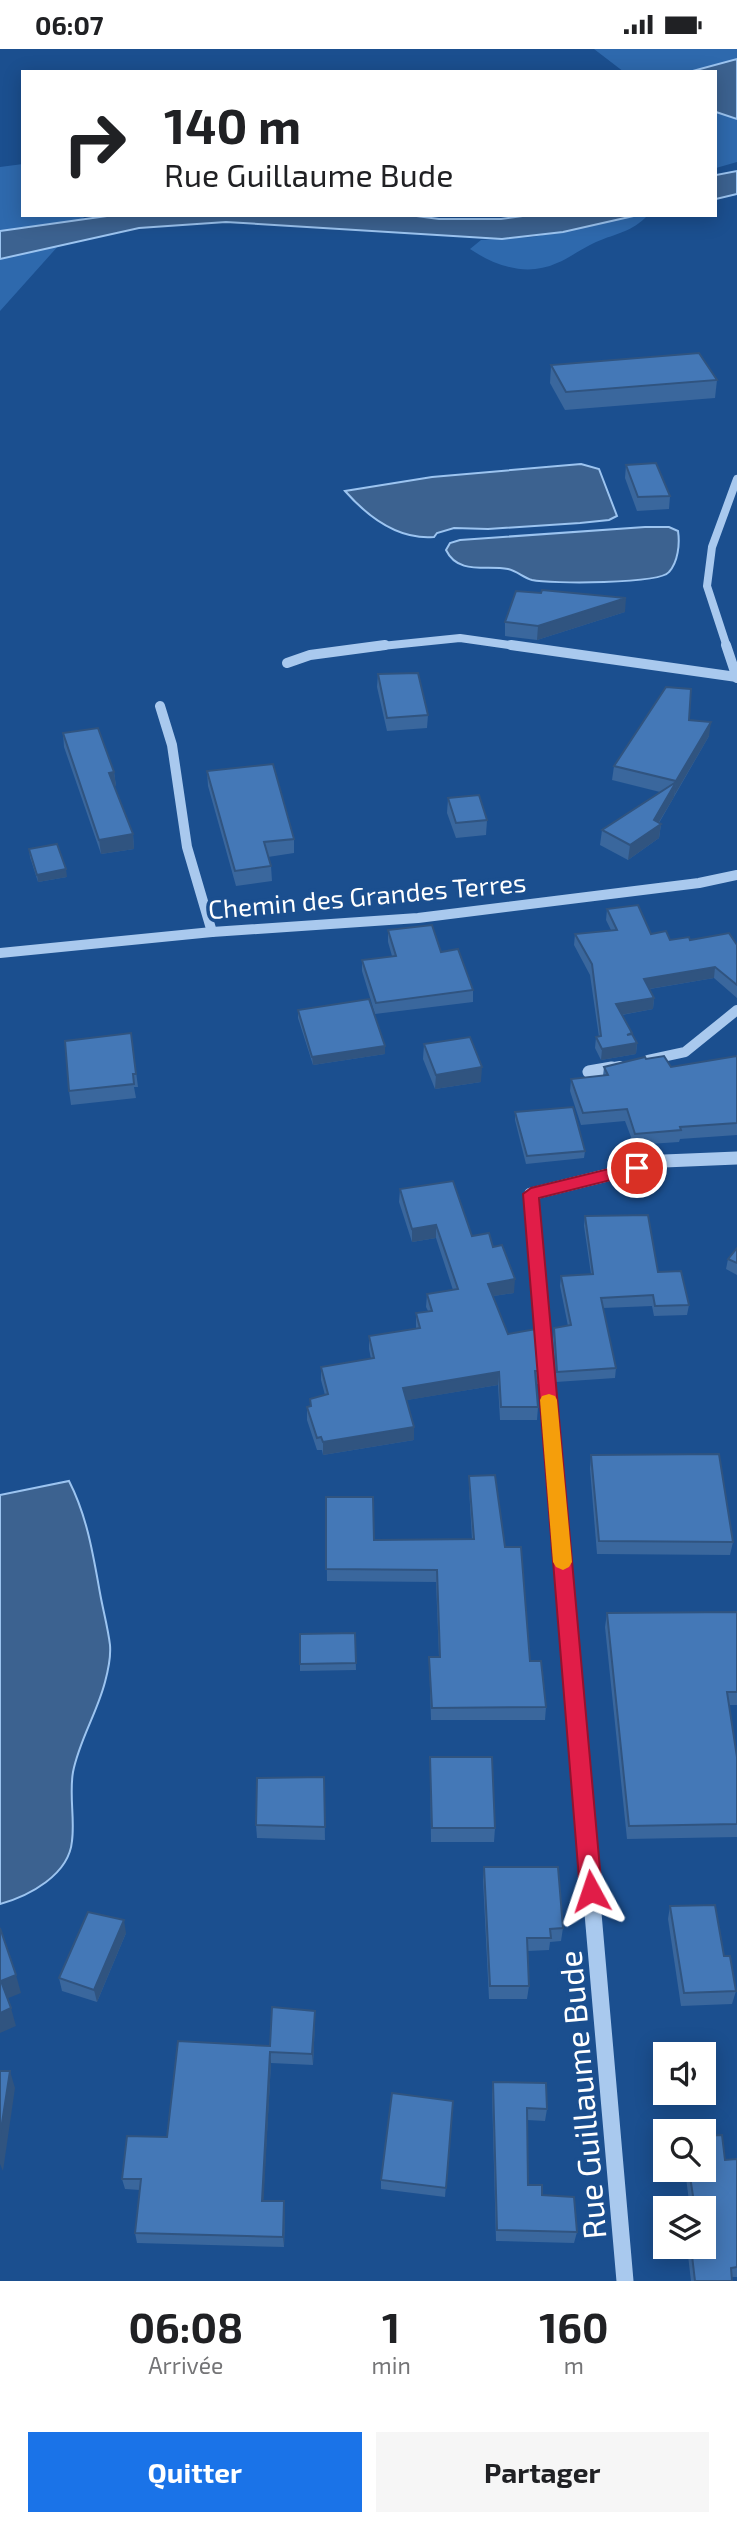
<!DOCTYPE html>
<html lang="fr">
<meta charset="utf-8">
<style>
:root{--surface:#fff;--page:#f6f6f6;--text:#202124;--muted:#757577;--accent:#1a73e8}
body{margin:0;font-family:"Exo 2",sans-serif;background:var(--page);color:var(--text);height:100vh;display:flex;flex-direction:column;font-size:26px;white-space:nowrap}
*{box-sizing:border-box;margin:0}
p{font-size:23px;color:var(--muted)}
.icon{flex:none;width:38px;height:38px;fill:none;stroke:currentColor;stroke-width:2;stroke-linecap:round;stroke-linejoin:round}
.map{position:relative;height:2232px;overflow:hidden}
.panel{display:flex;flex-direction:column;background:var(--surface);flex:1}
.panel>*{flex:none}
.banner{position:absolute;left:21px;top:21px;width:696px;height:147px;border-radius:0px;box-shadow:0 4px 18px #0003;background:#fff;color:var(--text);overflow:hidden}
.fabs{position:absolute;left:653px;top:1993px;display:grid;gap:14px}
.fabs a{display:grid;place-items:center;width:63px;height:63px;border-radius:0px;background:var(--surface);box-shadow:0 4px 18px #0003;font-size:35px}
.pin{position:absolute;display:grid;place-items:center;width:60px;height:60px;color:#fff;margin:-30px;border:4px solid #fff;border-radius:50%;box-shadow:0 2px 7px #0007}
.me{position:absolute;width:77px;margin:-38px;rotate:355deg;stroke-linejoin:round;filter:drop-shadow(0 0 5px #0008)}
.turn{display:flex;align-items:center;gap:24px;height:147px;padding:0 28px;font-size:32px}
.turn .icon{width:91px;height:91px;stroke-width:2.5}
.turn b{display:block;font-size:49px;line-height:60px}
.eta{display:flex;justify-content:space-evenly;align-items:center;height:119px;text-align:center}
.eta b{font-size:42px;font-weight:700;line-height:49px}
.cta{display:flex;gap:14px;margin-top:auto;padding:14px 28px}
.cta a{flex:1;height:80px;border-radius:0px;background:var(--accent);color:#fff;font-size:28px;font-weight:700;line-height:80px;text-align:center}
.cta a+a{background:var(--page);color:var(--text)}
.status{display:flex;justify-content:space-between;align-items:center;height:49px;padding:0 35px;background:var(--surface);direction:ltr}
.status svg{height:19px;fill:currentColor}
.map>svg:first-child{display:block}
.green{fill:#2e69ad}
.water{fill:#3c6290;stroke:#9cc4f0;stroke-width:2}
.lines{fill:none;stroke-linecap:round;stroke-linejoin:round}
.minor-far3{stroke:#a9c9ee;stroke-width:8}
.minor-far2{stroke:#a9c9ee;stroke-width:10}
.minor-far1{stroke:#a9c9ee;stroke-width:13}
.minor{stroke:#a9c9ee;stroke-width:17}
.wall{fill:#3a679d}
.shaded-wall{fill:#305480}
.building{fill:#4478b7;stroke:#305480;stroke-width:2}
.route{fill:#e11d48;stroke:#92132f;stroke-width:2}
.slow{fill:#f59e0b}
.labels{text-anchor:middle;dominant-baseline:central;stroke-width:7;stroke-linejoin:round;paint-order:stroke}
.street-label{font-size:26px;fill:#fff;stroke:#1b4f8f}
.near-street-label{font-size:32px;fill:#fff;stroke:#1b4f8f}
</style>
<div class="status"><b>06:07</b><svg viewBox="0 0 49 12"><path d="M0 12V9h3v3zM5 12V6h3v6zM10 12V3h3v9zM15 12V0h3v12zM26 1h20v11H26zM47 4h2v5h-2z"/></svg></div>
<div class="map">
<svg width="737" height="2232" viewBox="0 0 737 2232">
<rect width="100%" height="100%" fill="#1b4f8f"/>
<g class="green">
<polygon points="594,0 737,0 737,113 716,119 716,23 624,23"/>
<polygon points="23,115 23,166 106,166 85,167 0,262 0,118"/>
<path d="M638 166H648C632 183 617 184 596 193 582 199 570 209 557 214 527 228 495 217 470 200L481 191 533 188Z"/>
</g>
<g class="water">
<polygon points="737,10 737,70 716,63 716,23 689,23"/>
<polygon points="737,122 737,145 716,150 716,126"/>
<polygon points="114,166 409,166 439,170 501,170 530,166 638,166 563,183 502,190 226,173 139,179 0,210 0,182"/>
<path d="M581 415 599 420 617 467 609 471 580 474 488 480 454 479 437 484 434 488C398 491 368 468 345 442L432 428Z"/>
<path d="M645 478H669L678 482C680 495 678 513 669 523 660 535 550 535 532 531 524 529 517 522 508 520 486 516 458 526 446 501L450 494 460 491Z"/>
<path d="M69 1432C87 1467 93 1505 100 1544 103 1561 108 1579 110 1596 111 1608 108 1622 105 1633 97 1664 79 1692 73 1723 69 1746 75 1770 72 1792 69 1826 29 1847 0 1855V1446Z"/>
</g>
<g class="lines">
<g class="minor-far3">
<polyline points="372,598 460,589 523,598"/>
<polyline points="727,598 707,537 712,498 737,430"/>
</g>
<g class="minor-far2">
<polyline points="511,596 737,628"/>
<polyline points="726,596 737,629"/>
<polyline points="287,614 310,606 385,596"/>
<polyline points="160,657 172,696 187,798 212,883"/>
<polyline points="0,904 212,883 418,869 699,834 737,826"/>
<polyline points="648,1011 685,1003 737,961"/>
<polyline points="603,1020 620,1017"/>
</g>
<g class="minor-far1">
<polyline points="589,1023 612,1019"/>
<polyline points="566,1555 531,1145 664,1112 737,1109"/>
</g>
<polyline class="minor" points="566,1554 625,2232"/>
</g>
<g class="wall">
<polygon points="551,316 717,331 715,349 565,361 550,334"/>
<polygon points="626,416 670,447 669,460 637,462 625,429"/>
<polygon points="625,563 537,591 505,587 505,573"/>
<polygon points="378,625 428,666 427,679 387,682 377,638"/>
<polygon points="689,671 709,687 659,774 661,775 659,789 628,811 600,796 602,781 660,743 612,731 614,717"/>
<polygon points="63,684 114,723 116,737 114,737 133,785 134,800 101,805 64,698"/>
<polygon points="207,722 294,790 294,804 268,808 271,817 272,832 236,837 208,737"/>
<polygon points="448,749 487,771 486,786 456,789 447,764"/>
<polygon points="29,800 67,828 38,833 30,808"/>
<polygon points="607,860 651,885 670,891 690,891 737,896 737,949 714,929 650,940 654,949 653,960 622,966 632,984 631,985 637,994 636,1005 601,1011 595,999 596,988 599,988 590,926 574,896 575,885 611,881 606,871"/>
<polygon points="388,881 441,903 473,941 473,953 375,965 362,922 362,911 392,907 388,893"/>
<polygon points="298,961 385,997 385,1005 313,1016 298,969"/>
<polygon points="131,984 138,1038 134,1038 136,1049 71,1056 69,1042"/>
<polygon points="424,995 481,1033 435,1040 423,1010"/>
<polygon points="737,1007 737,1086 680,1090 679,1093 634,1096 625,1072 581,1076 570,1042 571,1030 603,1027 604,1018 646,1010 671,1018"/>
<polygon points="515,1063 585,1102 584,1109 526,1115 515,1071"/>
<polygon points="400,1140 472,1187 493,1198 514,1244 493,1247 508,1285 539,1322 538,1335 536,1335 538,1358 537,1371 500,1371 498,1336 406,1351 414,1378 414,1391 323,1406 322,1401 317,1401 307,1371 307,1358 310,1358 310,1350 325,1346 321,1331 321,1318 371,1310 369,1300 369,1287 416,1280 416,1264 428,1262 426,1258 427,1245 453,1241 436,1189 412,1193 399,1153"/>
<polygon points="585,1167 658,1223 689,1256 687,1266 654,1267 652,1257 603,1259 616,1319 615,1329 556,1333 553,1290 554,1279 568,1277 560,1237 561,1227 591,1225 584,1177"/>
<polygon points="737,1199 737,1226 726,1220 728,1210"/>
<polygon points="591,1406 733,1493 730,1506 597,1505 590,1420"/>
<polygon points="469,1427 505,1498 530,1612 546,1658 545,1671 431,1671 429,1608 439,1608 436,1533 327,1532 326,1448 374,1491 472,1490 469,1439"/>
<polygon points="737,1563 737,1656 729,1656 737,1708 737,1788 627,1790 605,1578 607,1564"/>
<polygon points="355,1584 356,1621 300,1622 300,1615"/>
<polygon points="430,1708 495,1779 494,1793 431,1793"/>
<polygon points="324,1728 325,1791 257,1789 256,1776"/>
<polygon points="484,1818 563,1879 561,1892 550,1893 549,1901 528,1902 529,1937 527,1950 489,1950 483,1831"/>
<polygon points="670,1857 724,1907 736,1942 732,1955 681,1957 668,1870"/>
<polygon points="126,1884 97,1953 62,1942 59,1929"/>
<polygon points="315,1973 313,2016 271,2014 263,2152 285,2163 284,2198 137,2194 135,2184 140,2141 125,2140 122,2130 167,2088 270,1997"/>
<polygon points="493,2033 547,2060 545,2072 527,2071 528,2136 542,2146 577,2183 574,2194 496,2192 492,2045"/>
<polygon points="453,2052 445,2148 381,2140 381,2131"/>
<polygon points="737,2110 737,2228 732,2228 732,2232 691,2232 687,2198 704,2198 704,2160 690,2160 685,2121 704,2121 725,2111"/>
</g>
<g class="shaded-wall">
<polygon points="626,549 625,563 537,591 538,577"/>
<polygon points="711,673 709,687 674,747 676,732"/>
<polygon points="114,723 116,737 111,738 109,724"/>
<polygon points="676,733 674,748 656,778 661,775 659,789 628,811 630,796 654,771"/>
<polygon points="133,785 134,800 101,805 99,791"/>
<polygon points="66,820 67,828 38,833 37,826"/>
<polygon points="715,918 714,929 643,941 644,930"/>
<polygon points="654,949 653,960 615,967 616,955"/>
<polygon points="632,984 630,995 637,994 636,1005 601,1011 602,1000"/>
<polygon points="385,997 385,1005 313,1016 312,1008"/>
<polygon points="482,1018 481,1033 435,1040 436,1026"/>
<polygon points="436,1176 436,1189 412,1193 412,1180"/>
<polygon points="515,1230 514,1244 487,1248 488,1235"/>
<polygon points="499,1323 498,1336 402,1352 403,1339"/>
<polygon points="414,1378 414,1391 323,1406 323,1393"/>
<polygon points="124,1871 126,1884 97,1953 94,1941"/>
<polygon points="16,1926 21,1944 6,1950 1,1932"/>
<polygon points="11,1959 16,1977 0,1984 0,1964"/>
<polygon points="315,1962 315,1973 313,2016 312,2005"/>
<polygon points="270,2003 271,2014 263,2163 262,2152"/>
<polygon points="10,2022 15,2039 3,2122 0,2115 0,2087"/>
<polygon points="284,2152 285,2163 284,2198 283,2188"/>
</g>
<g class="building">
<polygon points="699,304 717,331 566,343 551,316"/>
<polygon points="656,414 670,447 638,448 626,416"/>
<polygon points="542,541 626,549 538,577 505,573 516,542 541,544"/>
<polygon points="418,624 428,666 387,669 378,625"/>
<polygon points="666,638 691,640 689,671 711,673 676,732 614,717"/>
<polygon points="98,679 114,723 109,724 133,785 99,791 63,684"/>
<polygon points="273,715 294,790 264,793 271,817 235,822 207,722"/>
<polygon points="676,733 654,771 661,775 630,796 602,781"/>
<polygon points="479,746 487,771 456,774 448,749"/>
<polygon points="57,795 66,820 37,826 29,800"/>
<polygon points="638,856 651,885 666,882 670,891 689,888 690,891 729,884 737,896 737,936 715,918 644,930 654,949 616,955 632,984 627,986 632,985 637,994 602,1000 596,988 601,987 592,915 575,885 617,881 607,860"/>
<polygon points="432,876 441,903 458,900 473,941 376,954 362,911 396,907 388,881"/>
<polygon points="369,950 385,997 312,1008 298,961"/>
<polygon points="131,984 136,1025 133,1025 134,1035 69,1042 65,992"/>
<polygon points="470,988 482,1018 436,1026 424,995"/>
<polygon points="664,1007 671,1018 737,1007 737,1074 680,1078 681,1081 635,1085 627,1060 583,1064 571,1030 608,1026 604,1018 645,1008 646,1010"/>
<polygon points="573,1058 585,1102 527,1107 515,1063"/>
<polygon points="453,1132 472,1187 489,1184 493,1198 502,1196 515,1230 488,1235 508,1285 536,1280 539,1322 535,1322 538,1358 501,1358 499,1323 403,1339 414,1378 323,1393 321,1388 317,1389 307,1358 311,1357 310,1350 328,1345 321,1318 374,1309 369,1287 420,1279 416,1264 432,1262 427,1245 458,1240 436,1176 412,1180 400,1140"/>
<polygon points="648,1166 658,1223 681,1222 689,1256 655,1257 653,1246 601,1249 616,1319 557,1323 554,1279 571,1276 561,1227 593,1225 585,1167"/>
<polygon points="737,1199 737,1214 728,1210"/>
<polygon points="719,1405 733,1493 599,1492 591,1406"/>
<polygon points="495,1426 505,1498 521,1498 530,1612 541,1612 546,1658 432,1659 429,1608 440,1608 437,1521 326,1520 326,1448 373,1448 374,1491 474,1490 469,1427"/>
<polygon points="737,1563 737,1643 727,1643 737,1708 737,1775 629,1777 607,1564"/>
<polygon points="355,1584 356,1614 300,1615 300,1585"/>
<polygon points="430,1708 492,1708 495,1779 432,1779"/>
<polygon points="324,1728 325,1778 256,1776 257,1729"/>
<polygon points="484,1818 558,1818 563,1879 550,1880 551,1889 527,1889 529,1937 490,1937"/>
<polygon points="715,1856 724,1907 730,1907 736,1942 684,1944 670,1857"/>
<polygon points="88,1863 124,1871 94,1941 59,1929"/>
<polygon points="0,1879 16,1926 1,1932 11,1959 0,1964"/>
<polygon points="272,1958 315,1962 312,2005 270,2003 262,2152 284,2152 283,2188 135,2184 141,2130 122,2130 127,2087 167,2088 178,1992 270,1997"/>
<polygon points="0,2022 10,2022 0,2087"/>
<polygon points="493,2033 546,2034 547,2060 527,2059 528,2136 542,2136 542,2146 574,2148 577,2183 497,2181"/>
<polygon points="392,2044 453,2052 446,2139 381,2131"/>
<polygon points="722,2086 725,2111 737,2110 737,2218 731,2219 732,2232 695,2232 691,2198 704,2198 704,2160 695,2160 689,2121 704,2121 704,2087"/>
</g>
<polygon class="route" points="637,1113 645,1119 643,1123 539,1149 602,1842 599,1849 591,1852 584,1849 580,1842 523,1145 531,1139"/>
<polygon class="slow" points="549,1345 555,1347 557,1351 572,1513 569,1518 563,1521 556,1518 553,1513 540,1351 542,1347"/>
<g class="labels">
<g class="street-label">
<text transform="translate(367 846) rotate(-5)">Chemin des Grandes Terres</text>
</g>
<g class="near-street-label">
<text transform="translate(581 2046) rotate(-95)">Rue Guillaume Bude</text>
</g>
</g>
</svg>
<div class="fabs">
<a><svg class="icon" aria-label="sound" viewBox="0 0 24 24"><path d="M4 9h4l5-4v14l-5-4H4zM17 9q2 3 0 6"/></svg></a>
<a><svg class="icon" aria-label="search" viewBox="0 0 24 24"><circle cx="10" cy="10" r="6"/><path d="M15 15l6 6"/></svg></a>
<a><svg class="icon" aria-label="layers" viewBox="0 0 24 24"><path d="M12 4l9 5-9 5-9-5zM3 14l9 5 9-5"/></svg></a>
</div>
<div class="pin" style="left:637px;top:1119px;background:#d93025"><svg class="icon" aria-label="arrive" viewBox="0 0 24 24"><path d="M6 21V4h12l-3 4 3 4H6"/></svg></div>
<svg class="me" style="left:591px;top:1842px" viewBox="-20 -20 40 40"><path d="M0-17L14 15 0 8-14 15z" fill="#e11d48" stroke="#fff" stroke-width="4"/></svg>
<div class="banner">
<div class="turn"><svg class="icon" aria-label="right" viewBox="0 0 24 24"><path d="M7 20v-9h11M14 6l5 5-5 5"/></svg><div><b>140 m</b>Rue Guillaume Bude</div></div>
</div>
</div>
<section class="panel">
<div class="eta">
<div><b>06:08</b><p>Arrivée</p></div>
<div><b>1</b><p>min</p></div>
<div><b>160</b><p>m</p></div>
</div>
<div class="cta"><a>Quitter</a><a>Partager</a></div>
</section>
